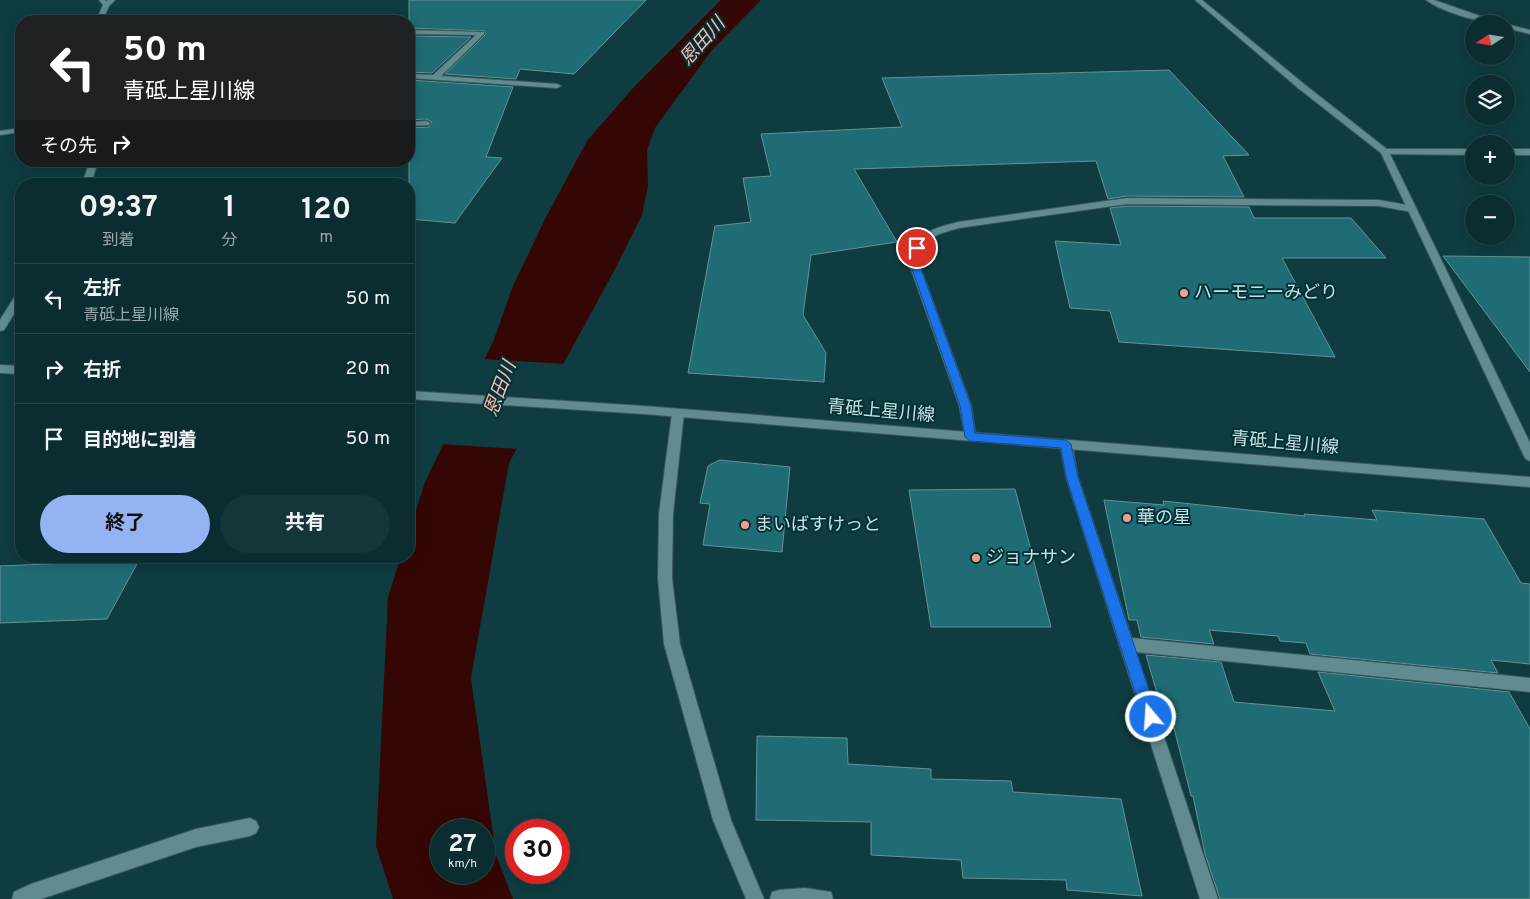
<!DOCTYPE html>
<html lang="ja">
<meta charset="utf-8">
<style>
:root{--surface:#0b2d31;--page:#143539;--text:#f1f3f6;--muted:#9aa8ab;--line:#2b494d;--accent:#95b2f1}
body{margin:0;font-family:Overpass,"Noto Sans JP",sans-serif;background:var(--page);color:var(--text);height:100vh;display:flex;flex-direction:column;font-size:19px;white-space:nowrap}
*{box-sizing:border-box;margin:0}
p{font-size:16px;color:var(--muted)}
.icon{flex:none;width:28px;height:28px;fill:none;stroke:currentColor;stroke-width:2;stroke-linecap:round;stroke-linejoin:round}
.map{position:relative;flex:1;overflow:hidden}
.drawer{position:absolute;left:15px;top:178px;width:400px;height:385px;display:flex;flex-direction:column;background:var(--surface);border-radius:20px;box-shadow:0 2px 12px #0003,0 0 0 1px var(--line)}
.drawer>*{flex:none}
.top-card{position:absolute;left:15px;top:15px;width:400px;height:152px;border-radius:20px;box-shadow:0 2px 12px #0003,0 0 0 1px var(--line);background:#202124;color:#fff;overflow:hidden}
.needle{width:32px;rotate:258deg}
.buttons{position:absolute;left:1465px;top:15px;display:grid;gap:10px}
.buttons a{display:grid;place-items:center;width:50px;height:50px;border-radius:50%;background:var(--surface);box-shadow:0 2px 12px #0003,0 0 0 1px var(--line);font-size:25px}
.speed{position:absolute;left:430px;top:819px;display:flex;gap:10px;font-size:25px;font-weight:700;text-align:center}
.speed>*{display:grid;place-content:center;width:65px;height:65px;border-radius:50%;background:var(--surface);box-shadow:0 2px 12px #0003,0 0 0 1px var(--line);line-height:1}
.speed small{font-size:12px;font-weight:400}
.speed .limit{border:8px solid #d22;background:#fff;color:#111}
.pin{position:absolute;display:grid;place-items:center;width:42px;height:42px;color:#fff;margin:-21px;border:2px solid #fff;border-radius:50%;box-shadow:0 1px 5px #0007}
.me{position:absolute;width:55px;margin:-28px;rotate:342deg;stroke-linejoin:round;filter:drop-shadow(0 0 4px #0008)}
.turn{display:flex;align-items:center;gap:18px;height:105px;padding:0 25px;font-size:22px}
.turn .icon{width:65px;height:65px;stroke-width:2.5}
.turn b{display:block;font-size:35px;line-height:42px}
.then{display:flex;align-items:center;height:48px;padding:0 25px;background:#0003;gap:10px;font-size:19px}
.eta{display:flex;justify-content:space-evenly;align-items:center;height:85px;text-align:center}
.eta b{font-size:30px;font-weight:700;line-height:35px}
.action{display:flex;gap:10px;margin-top:auto;padding:10px 25px}
.action a{flex:1;height:58px;border-radius:30px;background:var(--accent);color:#111;font-size:20px;font-weight:700;line-height:58px;text-align:center}
.action a+a{background:var(--page);color:var(--text)}
ul{padding:0;list-style:none}
li{display:flex;align-items:center;gap:15px;height:70px;padding:0 25px;border-top:1px solid var(--line)}
li div{flex:1}
li b{display:block;font-size:19px}
li em{font-style:normal}
.map>svg:first-child{display:block}
.water{fill:#350704;fill-rule:evenodd}
.pier{fill:#0f3c41}
.building{fill:#1f6c74;stroke:#669297}
.lines{fill:none;stroke-linecap:round;stroke-linejoin:round}
.lane-casing{stroke:#39575b;stroke-width:2}
.street-casing{stroke:#39575b;stroke-width:2}
.secondary-casing{stroke:#39575b;stroke-width:2}
.lane{fill:#608b90;fill-rule:evenodd}
.street{fill:#608b90;fill-rule:evenodd}
.secondary{fill:#608b90;fill-rule:evenodd}
.route{fill:#1a73e8;stroke:#114b97}
.poi-dot{fill:#f59d8e;stroke:#023237;stroke-width:2}
.labels{text-anchor:middle;dominant-baseline:central;stroke-width:4;stroke-linejoin:round;paint-order:stroke}
.poi-label{font-size:18px;fill:#c9e0e2;stroke:#023237;text-anchor:start}
.street-label{font-size:18px;fill:#c9e0e2;stroke:#023237}
.water-label{font-size:19px;font-style:italic;fill:#feb9ad;stroke:#023237}
</style>
<div class="map">
<svg width="1530" height="899" viewBox="0 0 1530 899">
<rect width="100%" height="100%" fill="#0f3c41"/>
<path class="water" d="M721 0H761L712 50 655 128 647 150 648 186 642 215 613 273 509 463 471 678 496 855 513 899H393L376 846 388 597 401 556H409V532L425 482 493 342 513 286 546 217 587 141 634 87ZM441 830H484V872H441Z"/>
<polygon class="pier" points="482,359 566,364 520,449 440,444"/>
<g class="building">
<polygon points="409,0 646,0 574,74 520,69 516,79 445,74 485,35 485,31 409,28"/>
<polygon points="409,36 471,37 432,73 409,72"/>
<polygon points="1169,70 1249,155 1223,156 1244,197 1127,196 1108,199 1096,161 854,169 897,242 811,255 803,315 826,353 824,382 688,373 715,226 751,222 743,178 771,176 761,134 902,127 882,78"/>
<polygon points="409,80 513,87 486,157 502,158 455,223 409,219 409,128 429,127 432,122 426,119 409,120 412,95 409,95"/>
<polygon points="1127,206 1249,207 1254,218 1351,218 1386,258 1282,258 1335,357 1119,342 1110,311 1070,308 1055,241 1121,245 1110,208"/>
<polygon points="1443,256 1530,257 1530,372"/>
<polygon points="719,460 790,467 782,552 703,545 710,504 700,503 708,466"/>
<polygon points="1015,489 1051,627 931,627 909,490"/>
<polygon points="1104,500 1164,505 1163,501 1305,516 1304,514 1377,520 1372,510 1484,519 1521,583 1530,584 1530,664 1491,660 1498,673 1310,654 1306,643 1280,641 1278,636 1209,630 1214,644 1141,637 1137,620 1129,620"/>
<polygon points="139,560 107,619 0,623 0,566"/>
<polygon points="1146,655 1221,662 1234,702 1335,711 1318,672 1509,692 1530,729 1530,899 1220,899 1205,854 1193,796 1191,796 1174,728 1167,728"/>
<polygon points="757,736 847,738 848,764 931,769 931,779 1011,781 1013,792 1121,799 1142,896 1067,890 1066,880 963,878 961,860 871,855 871,822 756,820"/>
</g>
<g class="lines">
<g class="lane-casing">
<polygon id="lane" points="250,818 256,821 259,827 256,833 250,836 196,847 41,899 12,899 14,892 31,884 196,829"/>
</g>
<g class="street-casing">
<g id="street">
<polygon points="99,0 105,0 109,5 104,6"/>
<path d="M1426 0H1434L1503 24C1483 24 1442 12 1426 0Z"/>
<polygon points="1506,24 1530,30 1530,34 1506,28"/>
<polygon points="409,30 484,32 484,34 441,76 557,84 561,86 557,88 409,78 409,74 433,75 476,35 409,34"/>
<polygon points="426,121 430,123 429,125 409,126 409,122"/>
<polygon points="21,128 21,132 0,135 0,131"/>
<polygon points="1385,149 1474,149 1474,155 1382,154 1382,150"/>
<rect x="1506" y="149" width="24" height="6"/>
<path d="M1127 198 1379 200 1412 206 1417 209 1412 212 1379 206 1127 204 959 228C932 236 920 237 921 269L971 405 976 437 974 440H966L959 405 911 269C910 234 928 230 958 222Z"/>
<polygon points="678,409 684,413 673,514 672,578 680,644 731,820 764,899 746,899 713,820 664,644 658,578 659,514 672,413"/>
<polygon points="1066,440 1072,444 1078,477 1132,638 1530,678 1530,692 1136,652 1218,899 1200,899 1066,477 1060,444"/>
<polygon points="805,888 831,892 833,899 770,899 772,892 779,890"/>
</g>
</g>
<g class="secondary-casing">
<g id="secondary">
<polygon points="108,0 115,0 109,6 102,21 96,21 103,5"/>
<polygon points="1195,0 1202,0 1304,84 1388,150 1530,443 1530,461 1526,459 1524,456 1381,153 1298,88"/>
<polygon points="90,161 98,161 91,184 82,184"/>
<polygon points="21,292 21,303 4,330 0,331 0,320 17,293"/>
<polygon points="0,365 21,366 21,374 0,373"/>
<polygon points="409,391 644,406 1530,477 1530,487 644,414 409,399"/>
</g>
</g>
<use href="#lane" class="lane"/>
<use href="#street" class="street"/>
<use href="#secondary" class="secondary"/>
</g>
<polygon class="route" points="914,246 920,246 921,248 921,269 971,406 975,433 1066,440 1071,444 1078,477 1158,717 1156,722 1151,724 1146,722 1143,717 1066,477 1061,448 970,441 965,437 960,406 912,269"/>
<g class="poi-dot">
<circle cx="1184" cy="293" r="5"/>
<circle cx="1127" cy="518" r="5"/>
<circle cx="745" cy="525" r="5"/>
<circle cx="976" cy="558" r="5"/>
</g>
<g class="labels">
<g class="poi-label">
<text x="1194" y="293">ハーモニーみどり</text>
<text x="1137" y="518">華の星</text>
<text x="755" y="525">まいばすけっと</text>
<text x="986" y="558">ジョナサン</text>
</g>
<g class="street-label">
<text transform="translate(881 412) rotate(5)">青砥上星川線</text>
<text transform="translate(1285 444) rotate(5)">青砥上星川線</text>
</g>
<g class="water-label">
<text transform="translate(703 42) rotate(-48)">恩田川</text>
<text transform="translate(501 389) rotate(-69)">恩田川</text>
</g>
</g>
</svg>
<div class="buttons">
<a><svg class="needle" viewBox="-14 -14 28 28"><path d="M0-13l5 13h-10z" fill="#e53935"/><path d="M0 13l5-13h-10z" fill="#9aa8ab"/></svg></a>
<a><svg class="icon" aria-label="layers" viewBox="0 0 24 24"><path d="M12 4l9 5-9 5-9-5zM3 14l9 5 9-5"/></svg></a>
<a>+</a>
<a>−</a>
</div>
<div class="speed"><div>27<small>km/h</small></div><div class="limit">30</div></div>
<div class="pin" style="left:917px;top:248px;background:#d93025"><svg class="icon" aria-label="arrive" viewBox="0 0 24 24"><path d="M6 21V4h12l-3 4 3 4H6"/></svg></div>
<svg class="me" style="left:1151px;top:717px" viewBox="-20 -20 40 40"><circle r="17" fill="#1a73e8" stroke="#fff" stroke-width="3"/><path d="M0-11L8 9 0 5-8 9z" fill="#fff"/></svg>
<div class="top-card">
<div class="turn"><svg class="icon" aria-label="left" viewBox="0 0 24 24"><path d="M17 20v-9H6M10 6l-5 5 5 5"/></svg><div><b>50 m</b>青砥上星川線</div></div>
<div class="then">その先<svg class="icon" aria-label="right" viewBox="0 0 24 24"><path d="M7 20v-9h11M14 6l5 5-5 5"/></svg></div>
</div>
<section class="drawer">
<div class="eta">
<div><b>09:37</b><p>到着</p></div>
<div><b>1</b><p>分</p></div>
<div><b>120</b><p>m</p></div>
</div>
<ul>
<li><svg class="icon" aria-label="left" viewBox="0 0 24 24"><path d="M17 20v-9H6M10 6l-5 5 5 5"/></svg><div><b>左折</b><p>青砥上星川線</p></div><em>50 m</em></li>
<li><svg class="icon" aria-label="right" viewBox="0 0 24 24"><path d="M7 20v-9h11M14 6l5 5-5 5"/></svg><div><b>右折</b></div><em>20 m</em></li>
<li><svg class="icon" aria-label="arrive" viewBox="0 0 24 24"><path d="M6 21V4h12l-3 4 3 4H6"/></svg><div><b>目的地に到着</b></div><em>50 m</em></li>
</ul>
<div class="action"><a>終了</a><a>共有</a></div>
</section>
</div>
